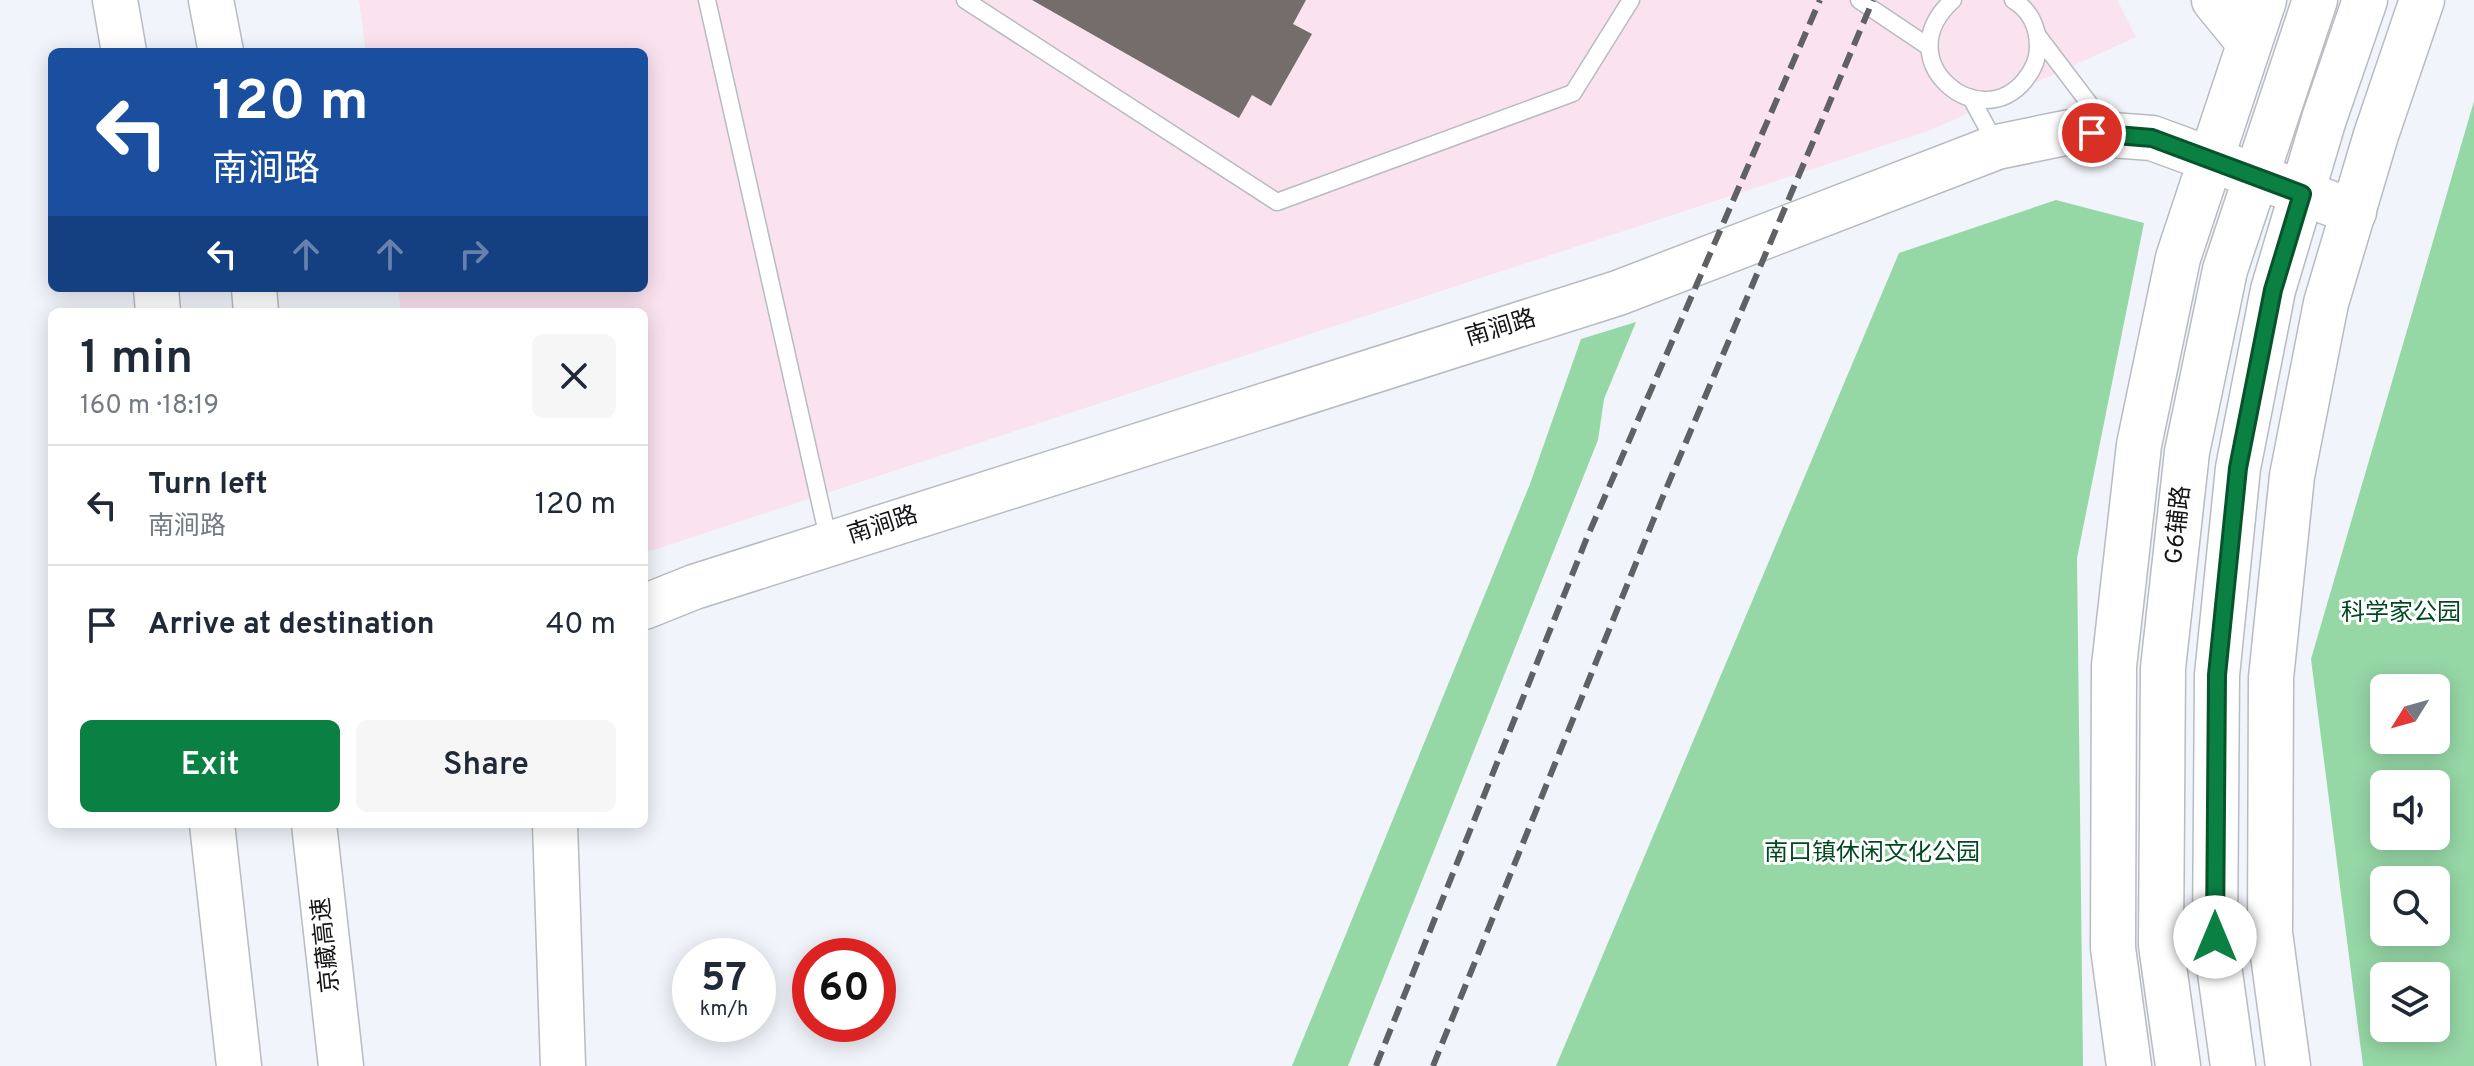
<!DOCTYPE html>
<meta charset="utf-8">
<style>
:root{--surface:#fff;--page:#f6f6f7;--text:#1f2937;--muted:#747a83;--line:#e0e1e3;--accent:#0b8043}
body{margin:0;font-family:Overpass,"Noto Sans SC",sans-serif;background:var(--page);color:var(--text);height:100vh;display:flex;flex-direction:column;font-size:30px;white-space:nowrap}
*{box-sizing:border-box;margin:0}
p{font-size:26px;color:var(--muted)}
.icon{flex:none;width:44px;height:44px;fill:none;stroke:currentColor;stroke-width:2;stroke-linecap:round;stroke-linejoin:round}
.map{position:relative;flex:1;overflow:hidden}
.side{position:absolute;left:48px;top:308px;width:600px;height:520px;display:flex;flex-direction:column;background:var(--surface);border-radius:12px;box-shadow:0 4px 20px #0003}
.side>*{flex:none}
.banner{position:absolute;left:48px;top:48px;width:600px;height:244px;border-radius:12px;box-shadow:0 4px 20px #0003;background:#1a4fa0;color:#fff;overflow:hidden}
.needle{width:52px;rotate:233deg}
.fabs{position:absolute;left:2370px;top:674px;display:grid;gap:16px}
.fabs a{display:grid;place-items:center;width:80px;height:80px;border-radius:12px;background:var(--surface);box-shadow:0 4px 20px #0003;font-size:40px}
.speed{position:absolute;left:672px;top:938px;display:flex;gap:16px;font-size:40px;font-weight:700;text-align:center}
.speed>*{display:grid;place-content:center;width:104px;height:104px;border-radius:50%;background:var(--surface);box-shadow:0 4px 20px #0003;line-height:1}
.speed small{font-size:20px;font-weight:400}
.speed .limit{border:12px solid #d22;background:#fff;color:#111}
.pin{position:absolute;display:grid;place-items:center;width:68px;height:68px;color:#fff;margin:-34px;border:4px solid #fff;border-radius:50%;box-shadow:0 2px 8px #0007}
.me{position:absolute;width:88px;margin:-44px;rotate:0deg;stroke-linejoin:round;filter:drop-shadow(0 0 6px #0008)}
.turn{display:flex;align-items:center;gap:28px;height:168px;padding:0 32px;font-size:36px}
.turn .icon{width:104px;height:104px;stroke-width:2.5}
.turn b{display:block;font-size:56px;line-height:68px}
.lanes{display:flex;align-items:center;height:76px;padding:0 32px;background:#0003;justify-content:center;gap:40px;direction:ltr}
.lanes .off{opacity:.35}
.round{display:grid;place-items:center;flex:none;width:84px;height:84px;border-radius:12px;background:var(--page)}
.summary{display:flex;align-items:center;justify-content:space-between;height:136px;padding:0 32px}
h1{font-size:48px;font-weight:600;line-height:60px}
.cta{display:flex;gap:16px;margin-top:auto;padding:16px 32px}
.cta a{flex:1;height:92px;border-radius:12px;background:var(--accent);color:#fff;font-size:32px;font-weight:600;line-height:92px;text-align:center}
.cta a+a{background:var(--page);color:var(--text)}
ul{padding:0;list-style:none}
li{display:flex;align-items:center;gap:24px;height:120px;padding:0 32px;border-top:2px solid var(--line)}
li div{flex:1}
li b{display:block;font-size:30px}
li em{font-style:normal}
.map>svg:first-child{display:block}
.commercial{fill:#fae2ee}
.green{fill:#96d7a6;fill-rule:evenodd}
.building{fill:#746d6c}
.lines{fill:none;stroke-linecap:round;stroke-linejoin:round}
.lane-casing{stroke:#b8bbc1;stroke-width:19}
.secondary-casing{stroke:#b8bbc1;stroke-width:47}
.primary-casing{stroke:#b8bbc1;stroke-width:47}
.highway-casing{stroke:#b8bbc1;stroke-width:47}
.lane{stroke:#fff;stroke-width:16}
.secondary{stroke:#fff;stroke-width:44}
.primary{stroke:#fff;stroke-width:44}
.highway{stroke:#fff;stroke-width:44}
.rail{stroke:#5f6164;stroke-width:6;stroke-dasharray:16 8;stroke-linecap:butt}
.route-casing{stroke:#07532c;stroke-width:20}
.route{stroke:#0b8043;stroke-width:14}
.labels{text-anchor:middle;dominant-baseline:central;stroke-width:6;stroke-linejoin:round;paint-order:stroke}
.street-label{font-size:24px;fill:#141517;stroke:#fff}
.park-label{font-size:24px;fill:#004920;stroke:#fff}
</style>
<div class="map">
<svg width="2474" height="1066" viewBox="0 0 2474 1066">
<rect width="100%" height="100%" fill="#f1f4fa"/>
<polygon class="commercial" points="359,0 2117,0 2136,37 1931,130 644,553 644,312 401,312 398,288 644,288 644,52 366,52"/>
<g class="green">
<path d="M2474 101V1066H2363L2311 659ZM2384 688H2436V740H2384ZM2384 784H2436V836H2384ZM2384 880H2436V932H2384ZM2384 976H2436V1028H2384Z"/>
<polygon points="2056,200 2144,223 2077,558 2083,1066 1556,1066 1899,253"/>
<polygon points="1636,322 1604,399 1598,440 1348,1066 1292,1066 1530,484 1581,339"/>
</g>
<polygon class="building" points="1032,0 1306,0 1293,24 1312,34 1271,106 1252,95 1239,118"/>
<g class="lines">
<g class="lane-casing">
<g id="lane">
<polyline points="707,0 829,542"/>
<polyline points="965,0 1277,202 1573,93 1631,0"/>
<polyline points="1859,0 1929,47"/>
<path d="M1953 0C1886 60 1979 137 2025 80 2033 70 2038 60 2038 47 2038 27 2030 10 2013 0"/>
<polyline points="2038,36 2107,127"/>
<polyline points="1971,98 1997,146"/>
</g>
</g>
<g class="secondary-casing">
<g id="secondary">
<polyline points="2214,0 2249,43"/>
<polyline points="644,607 694,587 1618,293 1997,147 2070,132 2152,138 2354,212"/>
<polyline points="555,824 563,1066"/>
<polyline points="2129,1066 2113,948 2114,666 2139,445 2178,258 2264,0"/>
<polyline points="2288,1066 2270,933 2271,678 2292,476 2326,303 2376,135 2422,0"/>
</g>
</g>
<g class="primary-casing">
<g id="primary">
<polyline points="2178,1066 2161,945 2163,668 2187,452 2225,270 2315,0"/>
<polyline points="2233,1066 2215,937 2217,675 2238,468 2273,290 2324,119 2365,0"/>
</g>
</g>
<g class="highway-casing">
<g id="highway">
<polyline points="115,0 124,52"/>
<polyline points="211,0 221,52"/>
<polyline points="156,288 158,312"/>
<polyline points="254,288 256,312"/>
<polyline points="212,824 239,1066"/>
<polyline points="314,824 341,1066"/>
</g>
</g>
<use href="#lane" class="lane"/>
<use href="#secondary" class="secondary"/>
<use href="#primary" class="primary"/>
<use href="#highway" class="highway"/>
<g class="rail">
<polyline points="1376,1066 1586,540 1820,0"/>
<polyline points="1433,1066 1661,501 1873,0"/>
</g>
</g>
<g class="lines">
<g class="route-casing">
<polyline id="route" points="2092,133 2152,138 2302,194 2273,290 2238,468 2217,675 2215,937"/>
</g>
<use href="#route" class="route"/>
</g>
<g class="labels">
<g class="street-label">
<text transform="translate(1501 329) rotate(-17)">南涧路</text>
<text transform="translate(2179 525) rotate(-84)">G6辅路</text>
<text transform="translate(883 526) rotate(-18)">南涧路</text>
<text transform="translate(327 945) rotate(-96)">京藏高速</text>
</g>
<g class="park-label">
<text x="2401" y="614">科学家公园</text>
<text x="1872" y="854">南口镇休闲文化公园</text>
</g>
</g>
</svg>
<div class="fabs">
<a><svg class="needle" viewBox="-14 -14 28 28"><path d="M0-13l5 13h-10z" fill="#e53935"/><path d="M0 13l5-13h-10z" fill="#747a83"/></svg></a>
<a><svg class="icon" aria-label="sound" viewBox="0 0 24 24"><path d="M4 9h4l5-4v14l-5-4H4zM17 9q2 3 0 6"/></svg></a>
<a><svg class="icon" aria-label="search" viewBox="0 0 24 24"><circle cx="10" cy="10" r="6"/><path d="M15 15l6 6"/></svg></a>
<a><svg class="icon" aria-label="layers" viewBox="0 0 24 24"><path d="M12 4l9 5-9 5-9-5zM3 14l9 5 9-5"/></svg></a>
</div>
<div class="speed"><div>57<small>km/h</small></div><div class="limit">60</div></div>
<div class="pin" style="left:2092px;top:133px;background:#d93025"><svg class="icon" aria-label="arrive" viewBox="0 0 24 24"><path d="M6 21V4h12l-3 4 3 4H6"/></svg></div>
<svg class="me" style="left:2215px;top:937px" viewBox="-20 -20 40 40"><circle r="19" fill="#fff"/><path d="M0-13L10 11 0 6-10 11z" fill="#0b8043"/></svg>
<div class="banner">
<div class="turn"><svg class="icon" aria-label="left" viewBox="0 0 24 24"><path d="M17 20v-9H6M10 6l-5 5 5 5"/></svg><div><b>120 m</b>南涧路</div></div>
<div class="lanes"><svg class="icon" aria-label="left" viewBox="0 0 24 24"><path d="M17 20v-9H6M10 6l-5 5 5 5"/></svg><svg class="icon off" aria-label="ahead" viewBox="0 0 24 24"><path d="M12 20V5M6 11l6-6 6 6"/></svg><svg class="icon off" aria-label="ahead" viewBox="0 0 24 24"><path d="M12 20V5M6 11l6-6 6 6"/></svg><svg class="icon off" aria-label="right" viewBox="0 0 24 24"><path d="M7 20v-9h11M14 6l5 5-5 5"/></svg></div>
</div>
<section class="side">
<div class="summary"><div><h1>1 min</h1><p>160 m · 18:19</p></div><a class="round"><svg class="icon" aria-label="close" viewBox="0 0 24 24"><path d="M6 6l12 12M18 6L6 18"/></svg></a></div>
<ul>
<li><svg class="icon" aria-label="left" viewBox="0 0 24 24"><path d="M17 20v-9H6M10 6l-5 5 5 5"/></svg><div><b>Turn left</b><p>南涧路</p></div><em>120 m</em></li>
<li><svg class="icon" aria-label="arrive" viewBox="0 0 24 24"><path d="M6 21V4h12l-3 4 3 4H6"/></svg><div><b>Arrive at destination</b></div><em>40 m</em></li>
</ul>
<div class="cta"><a>Exit</a><a>Share</a></div>
</section>
</div>
